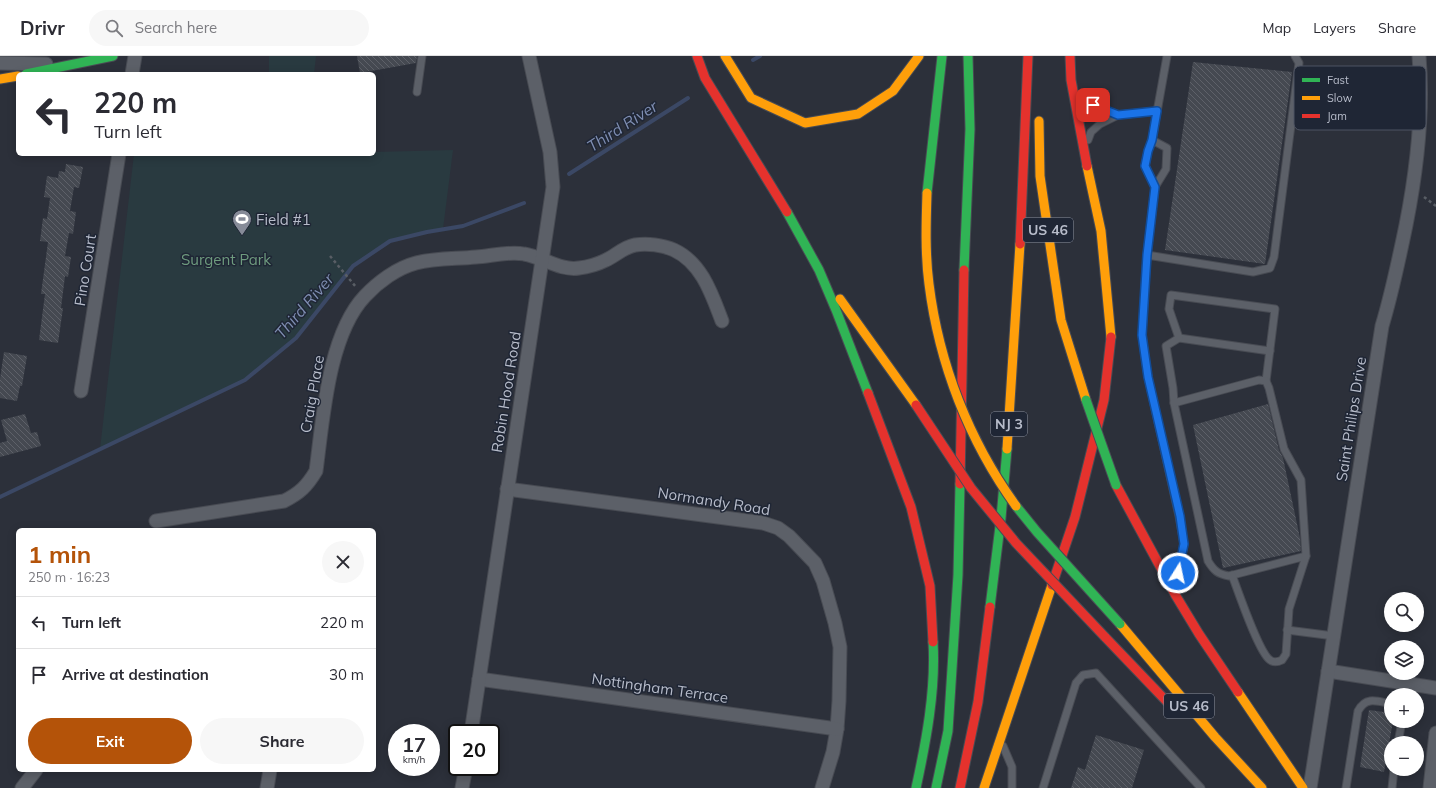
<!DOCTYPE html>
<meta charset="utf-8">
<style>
:root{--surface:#fff;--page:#f7f7f7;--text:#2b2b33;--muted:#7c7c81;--line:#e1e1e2;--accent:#b45309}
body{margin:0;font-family:Mulish,sans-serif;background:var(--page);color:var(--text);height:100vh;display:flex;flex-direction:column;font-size:15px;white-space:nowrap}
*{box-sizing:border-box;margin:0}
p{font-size:13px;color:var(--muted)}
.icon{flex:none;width:22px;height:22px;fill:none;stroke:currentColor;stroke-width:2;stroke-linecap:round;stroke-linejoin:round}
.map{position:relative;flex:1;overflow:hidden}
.drawer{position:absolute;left:16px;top:472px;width:360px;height:244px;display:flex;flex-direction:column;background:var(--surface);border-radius:6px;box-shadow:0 2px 10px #0003}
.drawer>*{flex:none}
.hud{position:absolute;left:16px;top:16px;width:360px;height:84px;border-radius:6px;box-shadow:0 2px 10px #0003;background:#fff;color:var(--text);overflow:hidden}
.controls{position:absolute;left:1384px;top:536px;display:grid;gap:8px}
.controls a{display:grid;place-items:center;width:40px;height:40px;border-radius:50%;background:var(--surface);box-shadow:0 2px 10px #0003;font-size:20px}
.speed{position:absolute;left:388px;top:668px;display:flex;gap:8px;font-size:20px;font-weight:700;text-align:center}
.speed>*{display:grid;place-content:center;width:52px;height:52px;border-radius:50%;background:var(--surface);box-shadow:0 2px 10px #0003;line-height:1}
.speed small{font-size:10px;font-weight:400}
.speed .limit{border:2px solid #111;border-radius:6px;background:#fff;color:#111}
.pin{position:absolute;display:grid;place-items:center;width:34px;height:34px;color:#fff;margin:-17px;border-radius:8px;box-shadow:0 2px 6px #0006}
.me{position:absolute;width:44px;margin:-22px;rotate:10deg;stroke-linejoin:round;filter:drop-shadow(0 0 3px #0008)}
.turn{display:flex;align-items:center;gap:14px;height:84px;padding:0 12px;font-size:18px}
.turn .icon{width:52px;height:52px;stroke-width:2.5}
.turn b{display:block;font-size:28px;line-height:34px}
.round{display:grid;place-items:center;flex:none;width:42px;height:42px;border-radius:21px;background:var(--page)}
.summary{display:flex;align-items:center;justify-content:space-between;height:68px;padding:0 12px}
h1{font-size:24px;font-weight:700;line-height:30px;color:var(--accent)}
.cta{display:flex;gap:8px;margin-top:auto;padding:8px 12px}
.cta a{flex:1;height:46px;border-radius:24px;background:var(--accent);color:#fff;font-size:16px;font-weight:700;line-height:46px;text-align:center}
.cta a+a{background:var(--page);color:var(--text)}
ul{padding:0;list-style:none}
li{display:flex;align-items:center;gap:12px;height:52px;padding:0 12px;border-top:1px solid var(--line)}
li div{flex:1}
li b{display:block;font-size:15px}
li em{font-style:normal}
header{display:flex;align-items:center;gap:24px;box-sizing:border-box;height:56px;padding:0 20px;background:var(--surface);border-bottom:1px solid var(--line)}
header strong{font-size:19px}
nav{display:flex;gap:22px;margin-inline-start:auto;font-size:14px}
.search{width:280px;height:36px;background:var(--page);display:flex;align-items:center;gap:10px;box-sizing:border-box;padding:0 14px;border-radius:22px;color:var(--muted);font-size:15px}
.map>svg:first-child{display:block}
.green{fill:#293a40}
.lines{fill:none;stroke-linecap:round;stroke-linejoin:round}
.stream{stroke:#3b4865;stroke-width:4}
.building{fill:url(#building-back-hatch)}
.lane-casing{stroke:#484b53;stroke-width:9}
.street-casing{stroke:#484b53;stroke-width:15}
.fast-casing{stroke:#484b53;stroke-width:11}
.slow-casing{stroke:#484b53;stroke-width:11}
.jam-casing{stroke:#484b53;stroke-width:11}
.path{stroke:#595e65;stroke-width:2.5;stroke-dasharray:3 3;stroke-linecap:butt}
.lane{stroke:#5c6068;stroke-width:7}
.street{stroke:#5c6068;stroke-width:13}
.fast{stroke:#30b455;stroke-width:9}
.slow{stroke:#ff9f0a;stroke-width:9}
.jam{stroke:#e5322d;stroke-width:9}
.fast-bridge-casing{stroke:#494c55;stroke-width:11;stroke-linecap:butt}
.slow-bridge-casing{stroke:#494c55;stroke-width:11;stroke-linecap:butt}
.jam-bridge-casing{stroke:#494c55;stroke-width:11;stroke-linecap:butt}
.fast-bridge{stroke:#30b455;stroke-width:9}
.slow-bridge{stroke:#ff9f0a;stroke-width:9}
.jam-bridge{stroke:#e5322d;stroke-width:9}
.route-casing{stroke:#114b97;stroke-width:10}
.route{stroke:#1a73e8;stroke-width:7}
.labels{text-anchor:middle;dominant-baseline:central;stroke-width:3;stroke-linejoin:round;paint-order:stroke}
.shield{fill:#1f2635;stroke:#898f9d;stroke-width:1}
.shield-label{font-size:14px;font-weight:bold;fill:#b7bcca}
.poi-label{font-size:15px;fill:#b7bcca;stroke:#1f2635;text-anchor:start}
.park-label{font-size:15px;fill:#6e9b7e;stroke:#1f2635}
.street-label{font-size:15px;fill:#b7bcca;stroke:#1f2635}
.water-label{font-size:16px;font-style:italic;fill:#7f8eb2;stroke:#1f2635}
.key{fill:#1f2635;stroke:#4d5362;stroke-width:1}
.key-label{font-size:11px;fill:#b7bcca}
</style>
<header>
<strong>Drivr</strong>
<div class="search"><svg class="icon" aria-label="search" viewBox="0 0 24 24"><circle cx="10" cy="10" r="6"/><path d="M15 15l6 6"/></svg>Search here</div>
<nav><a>Map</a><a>Layers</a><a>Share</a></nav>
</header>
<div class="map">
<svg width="1436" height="732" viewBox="0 0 1436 732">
<defs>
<pattern id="building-back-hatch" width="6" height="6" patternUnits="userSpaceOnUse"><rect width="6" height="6" fill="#454951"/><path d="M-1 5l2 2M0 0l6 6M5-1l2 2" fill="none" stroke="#5e6169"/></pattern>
</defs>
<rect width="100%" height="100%" fill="#2c303a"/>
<g class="green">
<polygon points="269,0 316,0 314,18 269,18"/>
<polygon points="453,94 443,173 427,176 390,185 353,210 296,282 245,324 100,393 134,98 374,98 374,96"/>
</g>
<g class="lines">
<g class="stream">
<polyline points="753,4 760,0"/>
<polyline points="569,118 688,42"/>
<polyline points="0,441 245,324 296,282 353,210 390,185 427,176 463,170 524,147"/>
</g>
</g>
<g class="building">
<polygon points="357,0 417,0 416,7 360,17"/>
<polygon points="1193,6 1292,16 1265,208 1165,194"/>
<polygon points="66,108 83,111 79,132 74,131 70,155 76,156 73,178 69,177 65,200 71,201 68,221 65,220 61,252 63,252 58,287 39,284 45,238 41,238 48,186 40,185 43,162 47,163 50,142 44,141 47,120 58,122 59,115 65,116"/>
<polygon points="4,296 27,300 22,330 20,330 17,345 0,342 0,323"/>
<polygon points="1268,348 1279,394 1283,402 1300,482 1301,495 1223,512 1193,369"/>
<polygon points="25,358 31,377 37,376 41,390 0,401 0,387 7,385 1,364"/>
<polygon points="1369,654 1391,657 1391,665 1393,665 1384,716 1360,711"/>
<polygon points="1096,679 1144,694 1132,732 1071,732 1078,711 1085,714"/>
</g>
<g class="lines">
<g class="lane-casing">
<g id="lane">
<polyline points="417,36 422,0"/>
<polyline points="1079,42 1084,46 1118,59"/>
<polyline points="1088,84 1091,76 1100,68 1118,59 1157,55"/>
<polyline points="1152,84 1167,92 1166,113 1155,131 1147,199 1253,216 1270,212 1274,201 1299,7 1295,0"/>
<polyline points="1155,131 1145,110 1148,95 1152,84 1167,0"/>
<polyline points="1147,199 1142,279 1148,321 1179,460 1184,488 1177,530"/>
<polyline points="1179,282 1270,295"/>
<path d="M1266 325 1275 253 1171 239 1169 253 1179 282 1166 290 1173 332 1174 347 1208 505C1214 515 1218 518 1229 520L1306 500"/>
<path d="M1174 347 1259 324 1266 325 1269 332 1284 393 1301 424 1306 500 1289 553 1286 598 1282 604C1278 606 1274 607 1270 604 1259 597 1238 535 1232 519"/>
<polyline points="1287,574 1334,580"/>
<polyline points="1398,687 1402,665"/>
<polyline points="1003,690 1012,711 1012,732"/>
<polyline points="1043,732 1076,627 1083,619 1096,617 1201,732"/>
<path d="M1346 732 1358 655C1366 640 1377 645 1391 648"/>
<polyline points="1392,732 1394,713"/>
</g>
</g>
<g class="street-casing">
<g id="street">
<polyline points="0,7 46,8"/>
<polyline points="132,18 135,0"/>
<polyline points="81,335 119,98"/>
<polyline points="507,433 763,467 778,472 789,480 815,507 823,525 835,567 840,591 839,645 837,673 833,696 822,732"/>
<path d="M156 465 284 445C300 437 307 430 316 415 323 363 328 279 365 240 378 226 397 212 416 207 435 202 456 203 476 201 491 200 509 195 524 198 543 201 560 215 579 212 588 211 598 208 606 204 615 200 624 191 635 189 647 187 663 189 674 194 702 207 712 239 722 265"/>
<polyline points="1328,615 1436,632"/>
<polyline points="479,623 837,673"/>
<polyline points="471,677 553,131 550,96 529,0"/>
<polyline points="22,732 36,714"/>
<polyline points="267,732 270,714"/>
<polyline points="462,732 466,711"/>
<path d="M1310 732 1382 270C1392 237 1399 203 1406 169 1417 113 1424 57 1419 0"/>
<polyline points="1430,732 1436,677"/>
</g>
</g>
<g class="fast-casing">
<g id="fast">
<polyline points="26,18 113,0"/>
<polyline points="927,137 942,0"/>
<polyline points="787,156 819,214 836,254 868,337"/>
<polyline points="964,214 970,73 968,0"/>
<polyline points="990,551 1001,462 1007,393"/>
<path d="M916 732C926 686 936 634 933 586"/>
<polyline points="936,732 948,675 958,519 960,428"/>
</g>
</g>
<g class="slow-casing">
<g id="slow">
<polyline points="725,0 751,42 805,67 858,58 893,35 919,0"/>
<polyline points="0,23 18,20"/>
<polyline points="1039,65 1040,120 1061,264 1086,344"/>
<polyline points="1087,110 1101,175 1111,281"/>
<polyline points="840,243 916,349"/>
<polyline points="1007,393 1020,188"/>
<polyline points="1120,568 1215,681 1262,732"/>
<polyline points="1238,636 1303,732"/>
<polyline points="984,732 1052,529"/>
</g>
</g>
<g class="jam-casing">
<g id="jam">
<polyline points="697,0 705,22 787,156"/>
<polyline points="1070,0 1071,24 1087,110"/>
<polyline points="1020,188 1028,0"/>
<polyline points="868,337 911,451 930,530 933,586"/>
<polyline points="960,428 964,214"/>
<polyline points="1116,429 1176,540 1199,578 1238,636"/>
<polyline points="1052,529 1075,461 1104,344 1111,281"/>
<polyline points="1105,581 1172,651"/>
<polyline points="960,732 978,646 990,551"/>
</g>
</g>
<g class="path">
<polyline points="1424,141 1436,150"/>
<polyline points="330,200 356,231"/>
</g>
<use href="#lane" class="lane"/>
<use href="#street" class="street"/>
<use href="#fast" class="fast"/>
<use href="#slow" class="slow"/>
<use href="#jam" class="jam"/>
<g class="fast-bridge-casing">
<g id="fast-bridge">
<polyline points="1086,344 1116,429"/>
<polyline points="1016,450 1037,476 1120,568"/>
</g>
</g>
<g class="slow-bridge-casing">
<path id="slow-bridge" d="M927 137C926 167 925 198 929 228 939 308 969 385 1016 450"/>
</g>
<g class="jam-bridge-casing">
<polyline id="jam-bridge" points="916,349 971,432 1016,487 1105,581"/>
</g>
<use href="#fast-bridge" class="fast-bridge"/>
<use href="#slow-bridge" class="slow-bridge"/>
<use href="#jam-bridge" class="jam-bridge"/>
</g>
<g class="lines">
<g class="route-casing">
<polyline id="route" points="1093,49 1118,59 1157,55 1152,84 1148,95 1145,110 1155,131 1147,199 1142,279 1148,321 1180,460 1184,488 1178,517"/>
</g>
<use href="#route" class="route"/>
</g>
<defs>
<g id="stadium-pin" transform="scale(1)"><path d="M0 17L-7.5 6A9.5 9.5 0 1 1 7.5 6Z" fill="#868b98" stroke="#1f2635"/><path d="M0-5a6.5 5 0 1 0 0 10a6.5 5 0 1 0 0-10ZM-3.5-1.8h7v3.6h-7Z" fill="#fff"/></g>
</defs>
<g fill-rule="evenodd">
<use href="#stadium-pin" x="242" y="163"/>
</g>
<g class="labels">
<g class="shield">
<rect x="1023" y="162" width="50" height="24" rx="3"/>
<rect x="991" y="356" width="36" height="24" rx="3"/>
<rect x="1164" y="638" width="50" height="24" rx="3"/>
</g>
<g class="shield-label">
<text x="1048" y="174">US 46</text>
<text x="1009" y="368">NJ 3</text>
<text x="1189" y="650">US 46</text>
</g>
<g class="poi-label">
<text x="256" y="163">Field #1</text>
</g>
<g class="park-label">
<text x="226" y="203">Surgent Park</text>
</g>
<g class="street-label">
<text transform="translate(85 214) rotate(-81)">Pino Court</text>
<text transform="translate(506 336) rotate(-81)">Robin Hood Road</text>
<text transform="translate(312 338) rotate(-80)">Craig Place</text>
<text transform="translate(1351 363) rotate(-81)">Saint Philips Drive</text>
<text transform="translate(714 445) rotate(9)">Normandy Road</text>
<text transform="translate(660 632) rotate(8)">Nottingham Terrace</text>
</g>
<g class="water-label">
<text transform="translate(622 70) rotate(-33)">Third River</text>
<text transform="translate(304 250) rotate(-49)">Third River</text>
</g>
</g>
<rect x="1294" y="10" width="132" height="64" rx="6" class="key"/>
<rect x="1302" y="22" width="18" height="4" fill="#30b455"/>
<rect x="1302" y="40" width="18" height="4" fill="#ff9f0a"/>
<rect x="1302" y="58" width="18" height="4" fill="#e5322d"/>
<g class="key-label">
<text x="1327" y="28">Fast</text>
<text x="1327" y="46">Slow</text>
<text x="1327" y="64">Jam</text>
</g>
</svg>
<div class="controls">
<a><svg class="icon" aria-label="search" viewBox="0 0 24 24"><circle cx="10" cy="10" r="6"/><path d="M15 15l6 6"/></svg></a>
<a><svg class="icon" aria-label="layers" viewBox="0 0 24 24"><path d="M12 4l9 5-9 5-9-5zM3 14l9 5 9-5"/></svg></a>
<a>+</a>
<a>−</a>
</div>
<div class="speed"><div>17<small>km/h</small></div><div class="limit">20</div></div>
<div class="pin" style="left:1093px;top:49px;background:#d93025"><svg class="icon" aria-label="arrive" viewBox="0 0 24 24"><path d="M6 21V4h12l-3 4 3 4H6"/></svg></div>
<svg class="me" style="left:1178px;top:517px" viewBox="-20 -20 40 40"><circle r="17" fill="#1a73e8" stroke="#fff" stroke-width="3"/><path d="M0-11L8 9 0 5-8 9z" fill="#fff"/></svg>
<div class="hud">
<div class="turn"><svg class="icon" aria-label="left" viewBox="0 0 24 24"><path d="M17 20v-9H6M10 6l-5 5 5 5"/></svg><div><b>220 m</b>Turn left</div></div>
</div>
<section class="drawer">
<div class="summary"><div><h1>1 min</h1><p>250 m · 16:23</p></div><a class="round"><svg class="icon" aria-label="close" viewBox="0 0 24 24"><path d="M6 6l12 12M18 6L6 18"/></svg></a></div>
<ul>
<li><svg class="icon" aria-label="left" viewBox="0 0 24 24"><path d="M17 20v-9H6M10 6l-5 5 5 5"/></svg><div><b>Turn left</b></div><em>220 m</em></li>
<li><svg class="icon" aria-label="arrive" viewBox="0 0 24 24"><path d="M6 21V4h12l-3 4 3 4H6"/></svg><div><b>Arrive at destination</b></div><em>30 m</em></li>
</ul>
<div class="cta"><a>Exit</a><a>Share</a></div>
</section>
</div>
